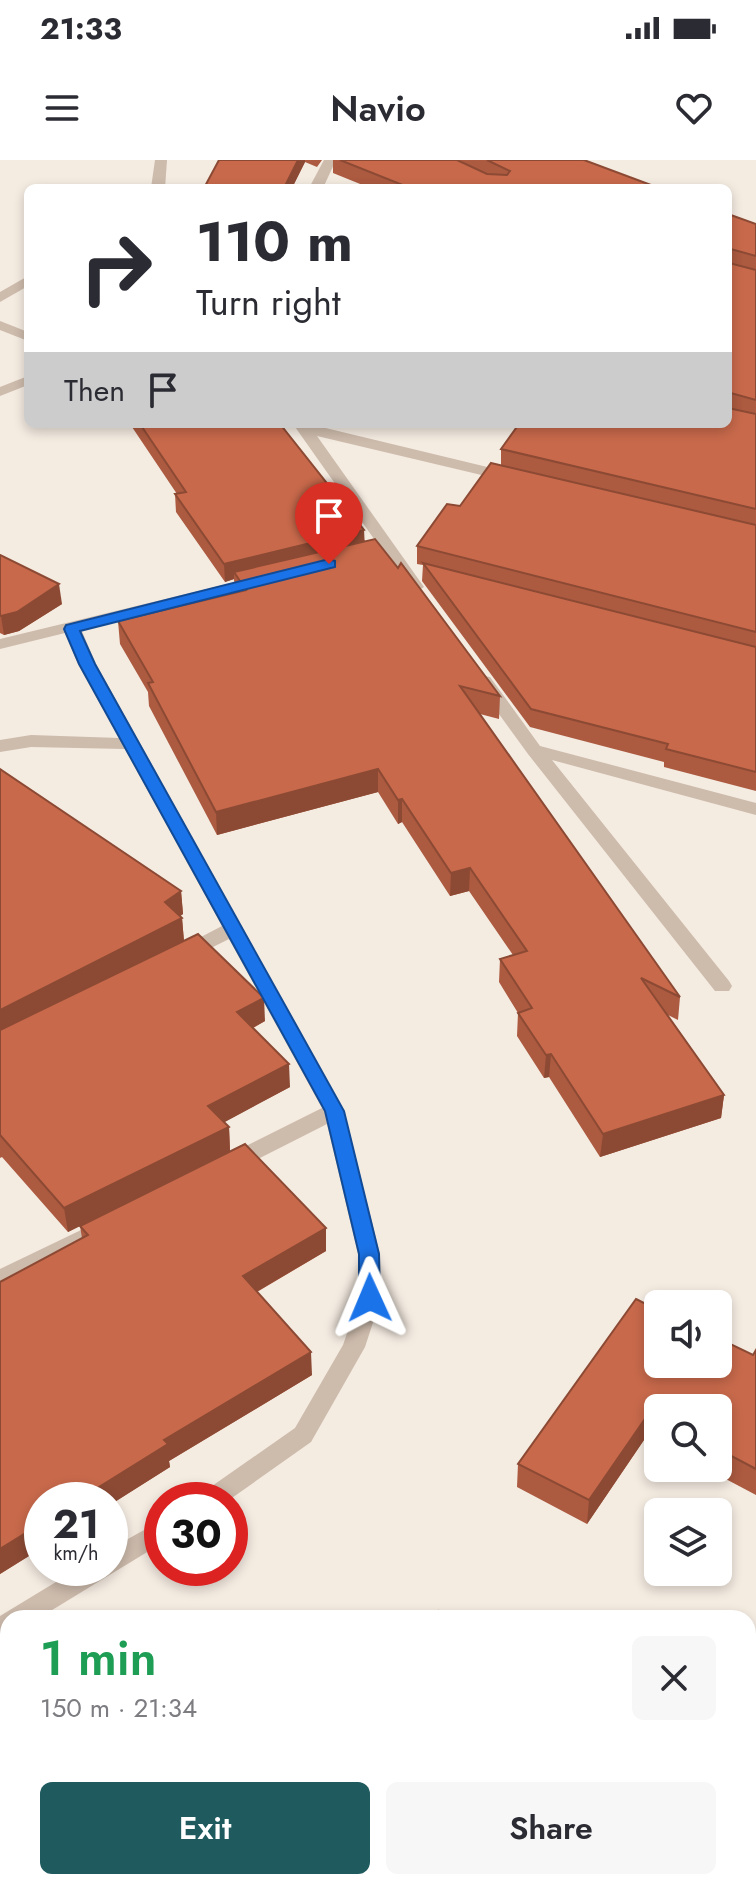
<!DOCTYPE html>
<meta charset="utf-8">
<style>
:root{--surface:#fff;--page:#f7f7f7;--text:#2b2b33;--muted:#7c7c81;--accent:#1f5a5e}
body{margin:0;font-family:Jost,sans-serif;background:var(--page);color:var(--text);height:100vh;display:flex;flex-direction:column;font-size:30px;white-space:nowrap}
*{box-sizing:border-box;margin:0}
p{font-size:26px;color:var(--muted)}
.icon{flex:none;width:44px;height:44px;fill:none;stroke:currentColor;stroke-width:2;stroke-linecap:round;stroke-linejoin:round}
.map{position:relative;flex:1;overflow:hidden}
.drawer{position:absolute;left:0px;top:1450px;width:756px;height:280px;display:flex;flex-direction:column;background:var(--surface);border-radius:24px 24px 0 0;box-shadow:0 4px 12px #0003}
.drawer>*{flex:none}
.banner{position:absolute;left:24px;top:24px;width:708px;height:244px;border-radius:12px;box-shadow:0 4px 12px #0003;background:#fff;color:var(--text);overflow:hidden}
.controls{position:absolute;left:644px;top:1130px;display:grid;gap:16px}
.controls a{display:grid;place-items:center;width:88px;height:88px;border-radius:12px;background:var(--surface);box-shadow:0 4px 12px #0003;font-size:40px}
.speed{position:absolute;left:24px;top:1322px;display:flex;gap:16px;font-size:40px;font-weight:700;text-align:center}
.speed>*{display:grid;place-content:center;width:104px;height:104px;border-radius:50%;background:var(--surface);box-shadow:0 4px 12px #0003;line-height:1}
.speed small{font-size:20px;font-weight:400}
.speed .limit{border:12px solid #d22;background:#fff;color:#111}
.pin{position:absolute;display:grid;place-items:center;width:68px;height:68px;color:#fff;margin:-82px -34px;border-radius:50% 50% 50% 0;rotate:-45deg;box-shadow:0 0 8px #0007}
.pin .icon{rotate:45deg}
.me{position:absolute;width:88px;margin:-44px;rotate:359deg;stroke-linejoin:round;filter:drop-shadow(0 0 6px #0008)}
.turn{display:flex;align-items:center;gap:28px;height:168px;padding:0 40px;font-size:36px}
.turn .icon{width:104px;height:104px;stroke-width:2.5}
.turn b{display:block;font-size:56px;line-height:68px}
.then{display:flex;align-items:center;height:76px;padding:0 40px;background:#0003;gap:16px;font-size:30px}
.round{display:grid;place-items:center;flex:none;width:84px;height:84px;border-radius:12px;background:var(--page)}
.head{display:flex;align-items:center;justify-content:space-between;height:136px;padding:0 40px}
h1{font-size:48px;font-weight:600;line-height:60px;color:#1e9e55}
.primary-button{display:flex;gap:16px;margin-top:auto;padding:16px 40px}
.primary-button a{flex:1;height:92px;border-radius:12px;background:var(--accent);color:#fff;font-size:32px;font-weight:600;line-height:92px;text-align:center}
.primary-button a+a{background:var(--page);color:var(--text)}
.status{display:flex;justify-content:space-between;align-items:center;height:56px;padding:0 40px;background:var(--surface);direction:ltr}
.status svg{height:22px;fill:currentColor}
header{display:flex;justify-content:space-between;align-items:center;height:104px;padding:0 40px;background:var(--surface);font-size:36px;font-weight:600}
.map>svg:first-child{display:block}
.lines{fill:none;stroke-linecap:round;stroke-linejoin:round}
.minor{fill:#cdbbac;fill-rule:evenodd}
.wall{fill:#ac5a40}
.shaded-wall{fill:#8c4a34}
.building{fill:#c8694b;stroke:#8c4a34;stroke-width:2}
.route{fill:#1a73e8;stroke:#114b97;stroke-width:2}
</style>
<div class="status"><b>21:33</b><svg viewBox="0 0 49 12"><path d="M0 12V9h3v3zM5 12V6h3v6zM10 12V3h3v9zM15 12V0h3v12zM26 1h20v11H26zM47 4h2v5h-2z"/></svg></div>
<header><svg class="icon" aria-label="menu" viewBox="0 0 24 24"><path d="M4 6h16M4 12h16M4 18h16"/></svg>Navio<svg class="icon" aria-label="heart" viewBox="0 0 24 24"><path d="M12 20l-8-8c-3-5 5-10 8-4 3-6 11-1 8 4z"/></svg></header>
<div class="map">
<svg width="756" height="1730" viewBox="0 0 756 1730">
<rect width="100%" height="100%" fill="#f4ebe1"/>
<g class="lines">
<g class="minor">
<polygon points="155,0 167,0 165,28 151,28"/>
<polygon points="324,0 336,0 323,28 309,28"/>
<polygon points="28,116 28,126 0,142 0,132"/>
<polygon points="0,161 28,172 28,181 0,170"/>
<polygon points="28,216 28,225 0,236 0,227"/>
<polygon points="293,264 309,264 516,314 519,317 511,322 317,276 424,427 416,432 410,430"/>
<polygon points="260,416 268,421 266,424 81,469 96,504 344,951 380,1094 381,1138 365,1187 311,1282 229,1340 198,1340 202,1333 295,1268 343,1185 359,1138 358,1094 327,964 236,1010 222,1010 218,1004 222,998 322,948 229,779 185,801 175,794 178,789 222,766 125,589 31,587 0,592 0,580 31,575 119,578 78,504 65,473 0,489 0,479"/>
<polygon points="484,516 490,517 540,586 756,643 756,655 552,600 729,821 732,826 729,831 715,831 528,594 475,521"/>
<polygon points="104,1059 112,1061 115,1067 112,1073 0,1128 0,1109"/>
<polygon points="162,1360 162,1383 39,1458 8,1458 8,1477 0,1480 0,1456 79,1408 110,1408 110,1389"/>
</g>
</g>
<g class="wall">
<polygon points="219,0 322,0 317,7 305,2 292,28 204,28"/>
<polygon points="333,0 584,0 659,28 370,28 333,13"/>
<polygon points="728,54 756,64 756,631 664,607 664,602 530,567 422,421 423,405 417,404 417,386 460,346 501,305 501,289"/>
<polygon points="130,264 280,264 365,381 500,536 499,559 480,554 680,837 678,860 668,855 724,935 721,958 600,997 549,917 544,918 517,876 518,853 499,822 500,799 513,795 469,731 450,736 402,662 398,664 378,632 217,675 149,546 148,532 120,484 118,461 235,433 234,419 225,422 176,352 175,334 177,334"/>
<polygon points="0,395 62,444 19,471 4,475 0,473"/>
<polygon points="0,609 181,731 183,754 180,756 182,758 184,781 265,861 253,868 290,927 224,962 229,967 230,991 68,1072 2,997 0,998"/>
<polygon points="80,1066 326,1068 326,1091 257,1132 312,1215 169,1301 170,1307 0,1414 0,1122 82,1078"/>
<polygon points="756,1190 756,1335 705,1308 718,1308 718,1248 658,1248 658,1283 646,1277 587,1364 517,1327 518,1304 753,1195"/>
<polygon points="75,1722 443,1722 439,1730 90,1730"/>
<polygon points="479,1722 748,1722 756,1730 496,1730"/>
</g>
<g class="shaded-wall">
<polygon points="298,0 305,0 305,2 292,28 284,28"/>
<polygon points="731,233 729,250 728,251 728,235"/>
<polygon points="364,370 365,388 234,412 234,419 225,422 224,404"/>
<polygon points="59,424 62,444 19,471 4,475 1,456"/>
<polygon points="378,609 378,632 217,675 216,652"/>
<polygon points="402,639 402,662 398,664 398,640"/>
<polygon points="470,708 469,731 450,736 451,713"/>
<polygon points="181,731 183,754 167,765 165,742"/>
<polygon points="182,758 184,782 0,876 0,850"/>
<polygon points="264,838 265,861 238,876 237,852"/>
<polygon points="551,894 549,917 544,918 546,895"/>
<polygon points="289,904 290,927 210,970 208,946"/>
<polygon points="724,935 721,958 600,997 603,974"/>
<polygon points="229,967 230,991 68,1072 64,1048"/>
<polygon points="326,1068 326,1091 244,1139 243,1116"/>
<polygon points="311,1192 312,1215 169,1301 170,1307 110,1345 110,1340 78,1340 164,1280"/>
<polygon points="649,1253 646,1277 587,1364 589,1340"/>
<polygon points="42,1363 42,1388 0,1414 0,1389"/>
<polygon points="431,1722 443,1722 439,1730 427,1730"/>
</g>
<g class="building">
<polygon points="219,0 298,0 284,28 204,28"/>
<polygon points="340,0 457,0 487,14 507,15 510,11 487,0 584,0 659,28 410,28"/>
<polygon points="728,54 756,64 756,96 731,89 728,91"/>
<polygon points="728,98 729,103 756,110 756,240 731,233 728,235"/>
<polygon points="728,248 756,254 756,349 501,289 519,264 728,264"/>
<polygon points="140,264 280,264 364,370 224,404 175,334 186,332"/>
<polygon points="491,303 756,365 756,472 417,386 447,344 460,346"/>
<polygon points="375,379 398,408 401,403 500,536 460,526 680,837 641,818 724,935 603,974 551,894 546,895 518,853 532,848 500,799 527,791 470,708 451,713 402,639 398,640 378,609 216,652 148,523 153,522 118,461 246,430 234,412"/>
<polygon points="0,395 59,424 17,452 1,456 0,455"/>
<polygon points="423,403 756,487 756,612 666,589 668,584 531,549"/>
<polygon points="0,609 181,731 165,742 182,758 0,850"/>
<polygon points="198,774 264,838 237,852 289,904 208,946 229,967 64,1048 0,975 0,870"/>
<polygon points="245,984 326,1068 243,1116 311,1192 164,1280 168,1284 78,1340 42,1340 42,1363 0,1389 0,1122 88,1075 80,1066"/>
<polygon points="636,1139 658,1150 658,1204 718,1204 718,1178 753,1195 756,1190 756,1309 718,1289 718,1248 658,1248 658,1257 649,1253 589,1340 518,1304"/>
<polygon points="439,1451 455,1458 435,1458"/>
<polygon points="748,1704 756,1708 756,1730 551,1730 535,1722 748,1722"/>
<polygon points="118,1722 431,1722 427,1730 133,1730"/>
</g>
<polygon class="route" points="329,399 335,401 335,407 80,471 95,504 344,951 379,1094 380,1138 377,1144 362,1144 359,1138 359,1094 325,951 79,504 64,469 66,465"/>
</svg>
<div class="controls">
<a><svg class="icon" aria-label="sound" viewBox="0 0 24 24"><path d="M4 9h4l5-4v14l-5-4H4zM17 9q2 3 0 6"/></svg></a>
<a><svg class="icon" aria-label="search" viewBox="0 0 24 24"><circle cx="10" cy="10" r="6"/><path d="M15 15l6 6"/></svg></a>
<a><svg class="icon" aria-label="layers" viewBox="0 0 24 24"><path d="M12 4l9 5-9 5-9-5zM3 14l9 5 9-5"/></svg></a>
</div>
<div class="speed"><div>21<small>km/h</small></div><div class="limit">30</div></div>
<div class="pin" style="left:329px;top:404px;background:#d93025"><svg class="icon" aria-label="arrive" viewBox="0 0 24 24"><path d="M6 21V4h12l-3 4 3 4H6"/></svg></div>
<svg class="me" style="left:370px;top:1138px" viewBox="-20 -20 40 40"><path d="M0-17L14 15 0 8-14 15z" fill="#1a73e8" stroke="#fff" stroke-width="4"/></svg>
<div class="banner">
<div class="turn"><svg class="icon" aria-label="right" viewBox="0 0 24 24"><path d="M7 20v-9h11M14 6l5 5-5 5"/></svg><div><b>110 m</b>Turn right</div></div>
<div class="then">Then<svg class="icon" aria-label="arrive" viewBox="0 0 24 24"><path d="M6 21V4h12l-3 4 3 4H6"/></svg></div>
</div>
<section class="drawer">
<div class="head"><div><h1>1 min</h1><p>150 m · 21:34</p></div><a class="round"><svg class="icon" aria-label="close" viewBox="0 0 24 24"><path d="M6 6l12 12M18 6L6 18"/></svg></a></div>
<div class="primary-button"><a>Exit</a><a>Share</a></div>
</section>
</div>
